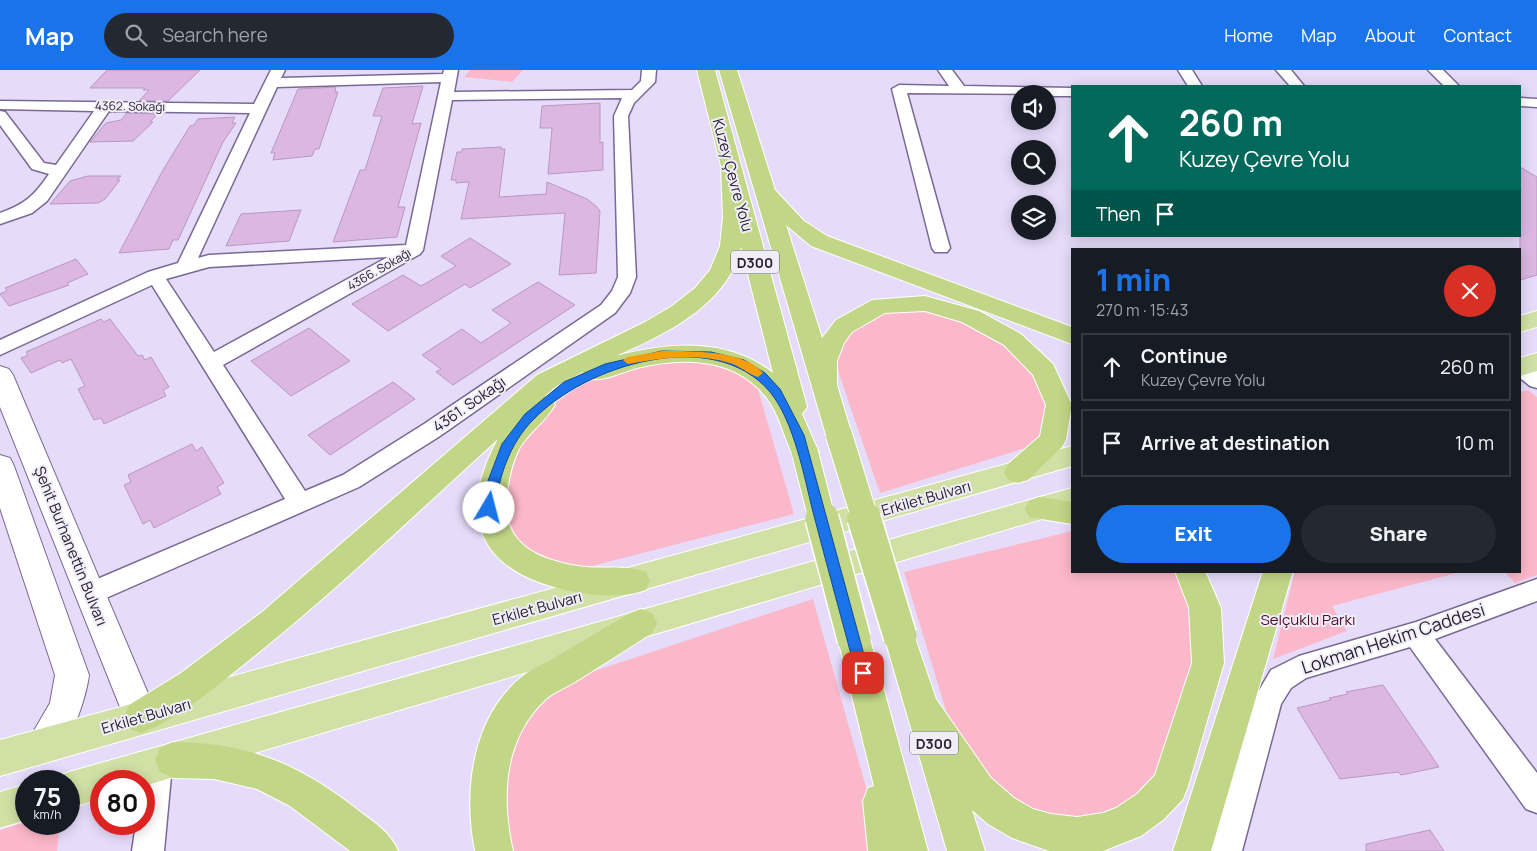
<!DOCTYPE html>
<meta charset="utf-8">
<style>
:root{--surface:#171b24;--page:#242831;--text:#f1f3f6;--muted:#9ea1a6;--line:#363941;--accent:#1a73e8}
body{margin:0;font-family:Manrope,sans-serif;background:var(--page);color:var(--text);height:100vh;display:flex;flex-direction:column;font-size:19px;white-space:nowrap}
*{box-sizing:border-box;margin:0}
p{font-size:16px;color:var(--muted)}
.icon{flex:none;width:28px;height:28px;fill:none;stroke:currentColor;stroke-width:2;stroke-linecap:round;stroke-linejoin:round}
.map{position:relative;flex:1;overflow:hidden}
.drawer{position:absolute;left:1071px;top:178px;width:450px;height:325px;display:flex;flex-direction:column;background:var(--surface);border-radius:0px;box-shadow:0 2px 12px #0003}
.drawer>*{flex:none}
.guide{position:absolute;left:1071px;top:15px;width:450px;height:152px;border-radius:0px;box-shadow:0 2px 12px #0003;background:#00695c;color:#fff;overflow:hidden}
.tools{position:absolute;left:1011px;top:15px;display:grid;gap:10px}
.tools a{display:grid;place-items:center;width:45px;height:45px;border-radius:50%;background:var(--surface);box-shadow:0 2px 12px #0003;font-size:25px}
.speed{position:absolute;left:15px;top:700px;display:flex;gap:10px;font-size:25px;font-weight:700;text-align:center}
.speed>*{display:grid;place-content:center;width:65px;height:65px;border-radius:50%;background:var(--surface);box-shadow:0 2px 12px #0003;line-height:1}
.speed small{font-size:12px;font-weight:400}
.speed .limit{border:8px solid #d22;background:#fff;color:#111}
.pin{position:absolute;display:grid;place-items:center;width:42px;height:42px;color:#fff;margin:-21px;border-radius:10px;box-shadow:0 2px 8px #0006}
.me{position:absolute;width:55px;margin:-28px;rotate:8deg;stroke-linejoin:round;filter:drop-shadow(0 0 4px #0008)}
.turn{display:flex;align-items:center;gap:18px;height:105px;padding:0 25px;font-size:22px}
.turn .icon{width:65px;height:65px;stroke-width:2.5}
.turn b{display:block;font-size:35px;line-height:42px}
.then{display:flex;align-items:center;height:48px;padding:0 25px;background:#0003;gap:10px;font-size:19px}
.round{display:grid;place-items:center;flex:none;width:52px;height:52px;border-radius:26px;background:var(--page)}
.head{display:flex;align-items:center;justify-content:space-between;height:85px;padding:0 25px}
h1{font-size:30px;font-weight:800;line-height:38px;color:var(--accent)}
.primary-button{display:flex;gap:10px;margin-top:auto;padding:10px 25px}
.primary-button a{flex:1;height:58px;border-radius:30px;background:var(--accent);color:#fff;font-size:20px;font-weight:800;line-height:58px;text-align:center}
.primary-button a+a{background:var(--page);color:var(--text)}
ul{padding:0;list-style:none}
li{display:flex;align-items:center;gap:15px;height:68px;margin:0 10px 8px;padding:0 15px;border:2px solid var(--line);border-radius:0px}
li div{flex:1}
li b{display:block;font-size:19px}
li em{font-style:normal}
header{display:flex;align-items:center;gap:30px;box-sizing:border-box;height:70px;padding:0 25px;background:var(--accent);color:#fff}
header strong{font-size:24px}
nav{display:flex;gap:28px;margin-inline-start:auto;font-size:18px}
.search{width:350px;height:45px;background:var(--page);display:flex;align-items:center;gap:12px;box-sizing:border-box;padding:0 18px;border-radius:28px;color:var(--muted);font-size:19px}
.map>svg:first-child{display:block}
.green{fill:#fcb8cb}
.building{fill:#dbb7e2;stroke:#ba97c1}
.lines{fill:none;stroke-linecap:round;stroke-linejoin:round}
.minor-casing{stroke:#796996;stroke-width:3}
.tertiary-casing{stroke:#796996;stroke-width:2}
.primary-casing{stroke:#fff;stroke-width:2}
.trunk-casing{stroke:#fff;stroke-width:2}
.minor{fill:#fff;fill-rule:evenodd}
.tertiary{fill:#fff;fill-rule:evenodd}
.primary{fill:#d1e0a5;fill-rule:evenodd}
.trunk{fill:#c2d687;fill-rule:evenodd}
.trunk-bridge-far1-casing{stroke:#fff;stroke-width:28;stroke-linecap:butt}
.trunk-bridge-casing{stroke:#fff;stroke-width:36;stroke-linecap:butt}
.trunk-bridge-far1{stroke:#c2d687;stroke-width:26}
.trunk-bridge{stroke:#c2d687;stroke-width:33}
.route{fill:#1a73e8;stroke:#114b97}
.slow{fill:#f59e0b}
.labels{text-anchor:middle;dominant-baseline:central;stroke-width:4;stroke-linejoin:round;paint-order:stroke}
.far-street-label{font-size:12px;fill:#272133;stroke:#f0edf7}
.shield{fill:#f0edf7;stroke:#635e6e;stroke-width:1}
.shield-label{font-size:14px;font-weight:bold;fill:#272133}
.street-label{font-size:15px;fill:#272133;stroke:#f0edf7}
.park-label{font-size:15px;fill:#500a28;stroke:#f0edf7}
.near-street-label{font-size:18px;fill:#272133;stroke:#f0edf7}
</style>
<header>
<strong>Map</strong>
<div class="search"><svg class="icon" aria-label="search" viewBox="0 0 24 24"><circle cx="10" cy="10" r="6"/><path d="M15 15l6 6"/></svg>Search here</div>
<nav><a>Home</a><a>Map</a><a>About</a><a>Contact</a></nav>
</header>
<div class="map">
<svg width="1537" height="781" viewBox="0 0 1537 781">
<rect width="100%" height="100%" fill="#e6dcfa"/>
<g class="green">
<polygon points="470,0 523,0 512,12 464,7"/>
<path d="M924 240 965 251 1018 283 1050 329 1042 365 1026 378 880 423 837 298C834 268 864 245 892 241 902 240 913 240 924 240Z"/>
<path d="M679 290C708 293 738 295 758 319L794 444 592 496 574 497 541 491 503 456 505 397 549 338 577 318 605 304 618 299Z"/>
<polygon points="1528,320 1537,327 1537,505 1515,513 1504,501 1520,501 1520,322"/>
<polygon points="1072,461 1072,501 1179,501 1186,511 1197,580 1174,671 1143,727 1071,758 984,717 946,641 904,502"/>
<polygon points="1295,501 1464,501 1332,536 1347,561 1273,589"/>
<polygon points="813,529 873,742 874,781 509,781 501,729 515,667 536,635 579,606"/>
<polygon points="26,752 54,754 59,765 57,781 0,781 0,760"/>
</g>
<g class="building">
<polygon points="107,0 200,0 168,31 139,31 149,20 143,20 145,18 90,18"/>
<polygon points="423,16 412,54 421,53 398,137 405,137 397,167 333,172 360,100 365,100 382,46 373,46 383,18"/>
<polygon points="336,17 335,22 338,22 319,79 315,79 312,86 273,90 275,83 271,83 298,19"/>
<polygon points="600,33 600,73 603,72 603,100 548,104 552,58 540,58 542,36"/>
<polygon points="127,43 157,44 150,52 153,52 133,71 90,72 106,53 121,50"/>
<polygon points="235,47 232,53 236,53 223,72 178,170 173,170 169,179 119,183 163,100 190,56 194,55 198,49"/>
<polygon points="501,77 501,79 505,79 499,127 546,124 547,112 587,129 596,136 600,141 596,203 559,205 565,143 461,149 469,112 456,113 456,110 451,110 457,82 462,82 462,79"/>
<polygon points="1520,97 1537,107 1537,205 1520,210"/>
<polygon points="88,106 121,106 117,110 120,110 105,129 98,133 50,134 70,111"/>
<polygon points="301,140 289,171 226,176 241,144"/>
<polygon points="470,168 511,194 470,218 465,214 388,261 352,234 403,205 421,216 456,196 441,186"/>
<polygon points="76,189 88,204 67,213 69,215 9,236 0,224 7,221 5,218"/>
<polygon points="538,212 575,235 453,315 436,302 441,299 422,285 462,259 481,273 511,253 492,240"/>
<polygon points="101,249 104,252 110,249 138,286 142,285 145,290 151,287 169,317 163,320 166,326 104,354 101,348 94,350 78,319 85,316 71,289 62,293 60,290 31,303 21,288 28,285 26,282"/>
<polygon points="309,258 350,291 291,326 251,291"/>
<polygon points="393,312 415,329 330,385 308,365"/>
<polygon points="192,374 196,381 202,377 224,413 217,417 221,424 154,458 150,450 143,454 124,415 131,412 128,405"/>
<polygon points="1383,615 1439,697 1401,705 1398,702 1340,709 1297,638 1331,630 1329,628 1348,624 1346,622"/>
<polygon points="1430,760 1444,781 1366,781 1366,774"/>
</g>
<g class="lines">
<g class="minor-casing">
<g id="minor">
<path d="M271 0H285L281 8 443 4 444 0H458L454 22 632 20 641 11 642 0H656L655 12 634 33 628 46 636 207 630 223 615 243 440 366 359 417 90 535 81 532 77 524 81 516 285 429 152 215 0 285V270L148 202 178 193 250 43 109 41 47 131 32 143 0 154V143C25 134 34 126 49 104L32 99 0 55V41L5 42 44 93 56 95 94 41 0 39V31L254 34ZM441 12 406 175 209 185 198 188 277 17ZM622 28 614 46 618 207 612 221 601 235 424 354 343 405 305 421 223 295 420 184 423 180 452 30ZM388 187 214 282 166 209 209 197Z"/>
<polygon points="938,0 952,0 964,16 1072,18 1072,26 1048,26 1048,24 907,23 950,178 947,182 935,182 932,178 892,19 899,15 949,16"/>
<polygon points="1178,0 1192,0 1202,16 1188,16"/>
<polygon points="1276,0 1291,0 1304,16 1290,16"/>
<polygon points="1428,0 1443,0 1459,16 1444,16"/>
<polygon points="1520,28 1537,29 1537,37 1520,36"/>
<polygon points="1520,290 1527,292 1537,300 1537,318 1530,316 1520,308"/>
<polygon points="1537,509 1537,531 1435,569 1537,703 1537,743 1526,739 1410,577 1306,608 1291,618 1281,634 1242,781 1210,781 1254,629 1271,600 1299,586 1416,552"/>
<polygon points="157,680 167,685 172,695 164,781 132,781 136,754 144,754 144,711 141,711 142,695 147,685"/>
</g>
</g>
<g class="tertiary-casing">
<g id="tertiary">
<polygon points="0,296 9,299 13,305 158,647 153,659 141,663 129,659 124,647 0,337"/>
<path d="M0 385 10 388 14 396 89 605C87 624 70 678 54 689 51 691 46 692 43 693L31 688 25 676 50 633 55 605 0 438Z"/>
</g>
</g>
<g class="primary-casing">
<g id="primary">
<polygon points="1537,241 1537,257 1520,262 1520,246"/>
<polygon points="1537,283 1537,301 1520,306 1520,288"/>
<polygon points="1072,376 1072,396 0,706 0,670"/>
<polygon points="1072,418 1072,440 144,716 144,711 101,711 101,729 69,738 69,711 54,711 56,707 69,702"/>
<polygon points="26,714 26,750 0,758 0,722"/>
</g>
</g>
<g class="trunk-casing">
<g id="trunk">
<path d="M697 0H715L807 337 802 344 819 383 815 390 805 393 795 390C786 373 782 352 771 334 741 288 686 286 637 298 621 302 603 313 586 308L583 302 555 317 545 326 551 328 555 335C546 351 529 362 519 379 512 393 509 407 507 423 500 472 535 489 578 496 601 500 625 494 646 502L650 511 646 520C623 528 594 526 570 521 482 503 454 449 498 369 415 444 335 522 248 591 215 617 180 648 141 663L129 659 124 647 129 635 181 603 262 542 537 305 645 252 672 236 695 218 710 200 720 176 723 147 721 96ZM741 177 773 303C727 267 669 272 616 286 658 267 707 245 731 203 735 195 738 185 741 177Z"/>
<polygon points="719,0 737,0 775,120 804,151 827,166 1072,257 1072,274 811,176 786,155 822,268 836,250 872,230 925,226 979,241 1021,264 1053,294 1072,335 1066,370 1062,377 1028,410 1018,413 1008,410 1004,402 1008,394 1040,366 1046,335 1033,305 1004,275 962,252 925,241 885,243 852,262 844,273 837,291 837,315 852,365 848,372 839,375 830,372 826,365"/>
<polygon points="1039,427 1072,432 1072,454 1029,447 1025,439 1029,431"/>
<polygon points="1175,501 1205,501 1221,538 1224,593 1188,716 1183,729 1163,750 1141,766 1103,781 1049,781 1012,768 988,754 972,740 985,781 947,781 884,566 889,556 900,552 911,556 936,629 991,708 1014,728 1033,739 1051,744 1077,747 1103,743 1116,738 1137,724 1155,705 1192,593 1189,538"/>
<polygon points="1263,501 1293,501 1211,781 1173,781"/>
<path d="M641 539 652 543 657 553 652 563C627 579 601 596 575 612 565 618 554 622 546 629 503 669 501 728 513 781H475C463 721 472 645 524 605 533 598 544 594 554 588 579 573 605 558 630 543Z"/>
<polygon points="854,554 865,559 870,569 928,781 868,781 863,731 868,718 874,716 838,569 843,559"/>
<path d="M173 672C248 672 301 695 359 741 375 753 390 762 398 781H350L290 736 257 719 214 709 173 708 160 702 155 690 160 678Z"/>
</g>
</g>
<use href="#minor" class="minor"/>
<use href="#tertiary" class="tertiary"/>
<use href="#primary" class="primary"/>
<use href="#trunk" class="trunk"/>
<g class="trunk-bridge-far1-casing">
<g id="trunk-bridge-far1">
<polyline points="839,365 865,449"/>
<polyline points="805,383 822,449"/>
</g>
</g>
<g class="trunk-bridge-casing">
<g id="trunk-bridge">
<polyline points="822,448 854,569"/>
<polyline points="864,448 900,566"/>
</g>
</g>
<use href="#trunk-bridge-far1" class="trunk-bridge-far1"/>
<use href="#trunk-bridge" class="trunk-bridge"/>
</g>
<path class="route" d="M662 281 711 282 744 290 765 303 780 319 804 365 869 603 867 608 863 610 858 608 856 603C842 550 827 496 813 442 804 406 794 351 770 322 714 255 585 295 533 350 510 373 499 406 495 438L489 443 485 442 483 438 486 416 502 374 525 344 564 312 605 294Z"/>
<path class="slow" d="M662 281C689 281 745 280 763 303L758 307C748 304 740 296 730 293 697 283 661 288 628 294L623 290 628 287Z"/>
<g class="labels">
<g class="far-street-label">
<text transform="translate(130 36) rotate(1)">4362. Sokağı</text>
<text transform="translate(379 199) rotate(-30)">4366. Sokağı</text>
</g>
<g class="shield">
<rect x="731" y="180.5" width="48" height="23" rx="4"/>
<rect x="910" y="661.5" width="48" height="23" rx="4"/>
</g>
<g class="shield-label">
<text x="755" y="192">D300</text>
<text x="934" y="673">D300</text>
</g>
<g class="street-label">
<text transform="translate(733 105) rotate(75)">Kuzey Çevre Yolu</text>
<text transform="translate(469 334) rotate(-35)">4361. Sokağı</text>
<text transform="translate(926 428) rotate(-16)">Erkilet Bulvarı</text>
<text transform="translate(71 476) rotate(68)">Şehit Burhanettin Bulvarı</text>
<text transform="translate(537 538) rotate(-15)">Erkilet Bulvarı</text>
<text transform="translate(146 646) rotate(-16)">Erkilet Bulvarı</text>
</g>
<g class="park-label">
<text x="1308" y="549">Selçuklu Parkı</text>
</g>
<g class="near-street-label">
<text transform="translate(1393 568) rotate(-18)">Lokman Hekim Caddesi</text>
</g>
</g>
</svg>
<div class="tools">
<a><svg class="icon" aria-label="sound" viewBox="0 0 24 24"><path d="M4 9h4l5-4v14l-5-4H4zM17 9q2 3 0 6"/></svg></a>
<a><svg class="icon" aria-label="search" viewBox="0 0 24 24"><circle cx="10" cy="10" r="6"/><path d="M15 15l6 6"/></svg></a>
<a><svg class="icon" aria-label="layers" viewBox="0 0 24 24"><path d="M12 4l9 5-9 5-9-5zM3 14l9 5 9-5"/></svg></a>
</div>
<div class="speed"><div>75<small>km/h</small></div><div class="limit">80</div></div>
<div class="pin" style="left:863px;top:603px;background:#d93025"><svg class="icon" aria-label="arrive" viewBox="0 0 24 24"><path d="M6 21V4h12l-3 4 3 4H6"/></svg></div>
<svg class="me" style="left:489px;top:438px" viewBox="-20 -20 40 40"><circle r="19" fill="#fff"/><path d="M0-13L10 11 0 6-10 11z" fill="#1a73e8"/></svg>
<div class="guide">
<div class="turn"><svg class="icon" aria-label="ahead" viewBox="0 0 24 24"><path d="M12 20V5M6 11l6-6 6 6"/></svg><div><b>260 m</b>Kuzey Çevre Yolu</div></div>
<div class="then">Then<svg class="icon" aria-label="arrive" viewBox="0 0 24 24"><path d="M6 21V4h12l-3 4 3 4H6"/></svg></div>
</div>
<section class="drawer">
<div class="head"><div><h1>1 min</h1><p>270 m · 15:43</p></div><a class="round" style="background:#d93025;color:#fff"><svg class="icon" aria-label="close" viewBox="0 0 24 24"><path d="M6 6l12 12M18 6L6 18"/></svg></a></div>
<ul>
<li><svg class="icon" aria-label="ahead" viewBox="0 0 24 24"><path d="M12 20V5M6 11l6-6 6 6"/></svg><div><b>Continue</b><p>Kuzey Çevre Yolu</p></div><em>260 m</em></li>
<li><svg class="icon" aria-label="arrive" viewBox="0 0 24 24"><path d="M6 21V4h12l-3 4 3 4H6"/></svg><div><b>Arrive at destination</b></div><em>10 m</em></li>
</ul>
<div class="primary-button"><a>Exit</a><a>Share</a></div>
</section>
</div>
